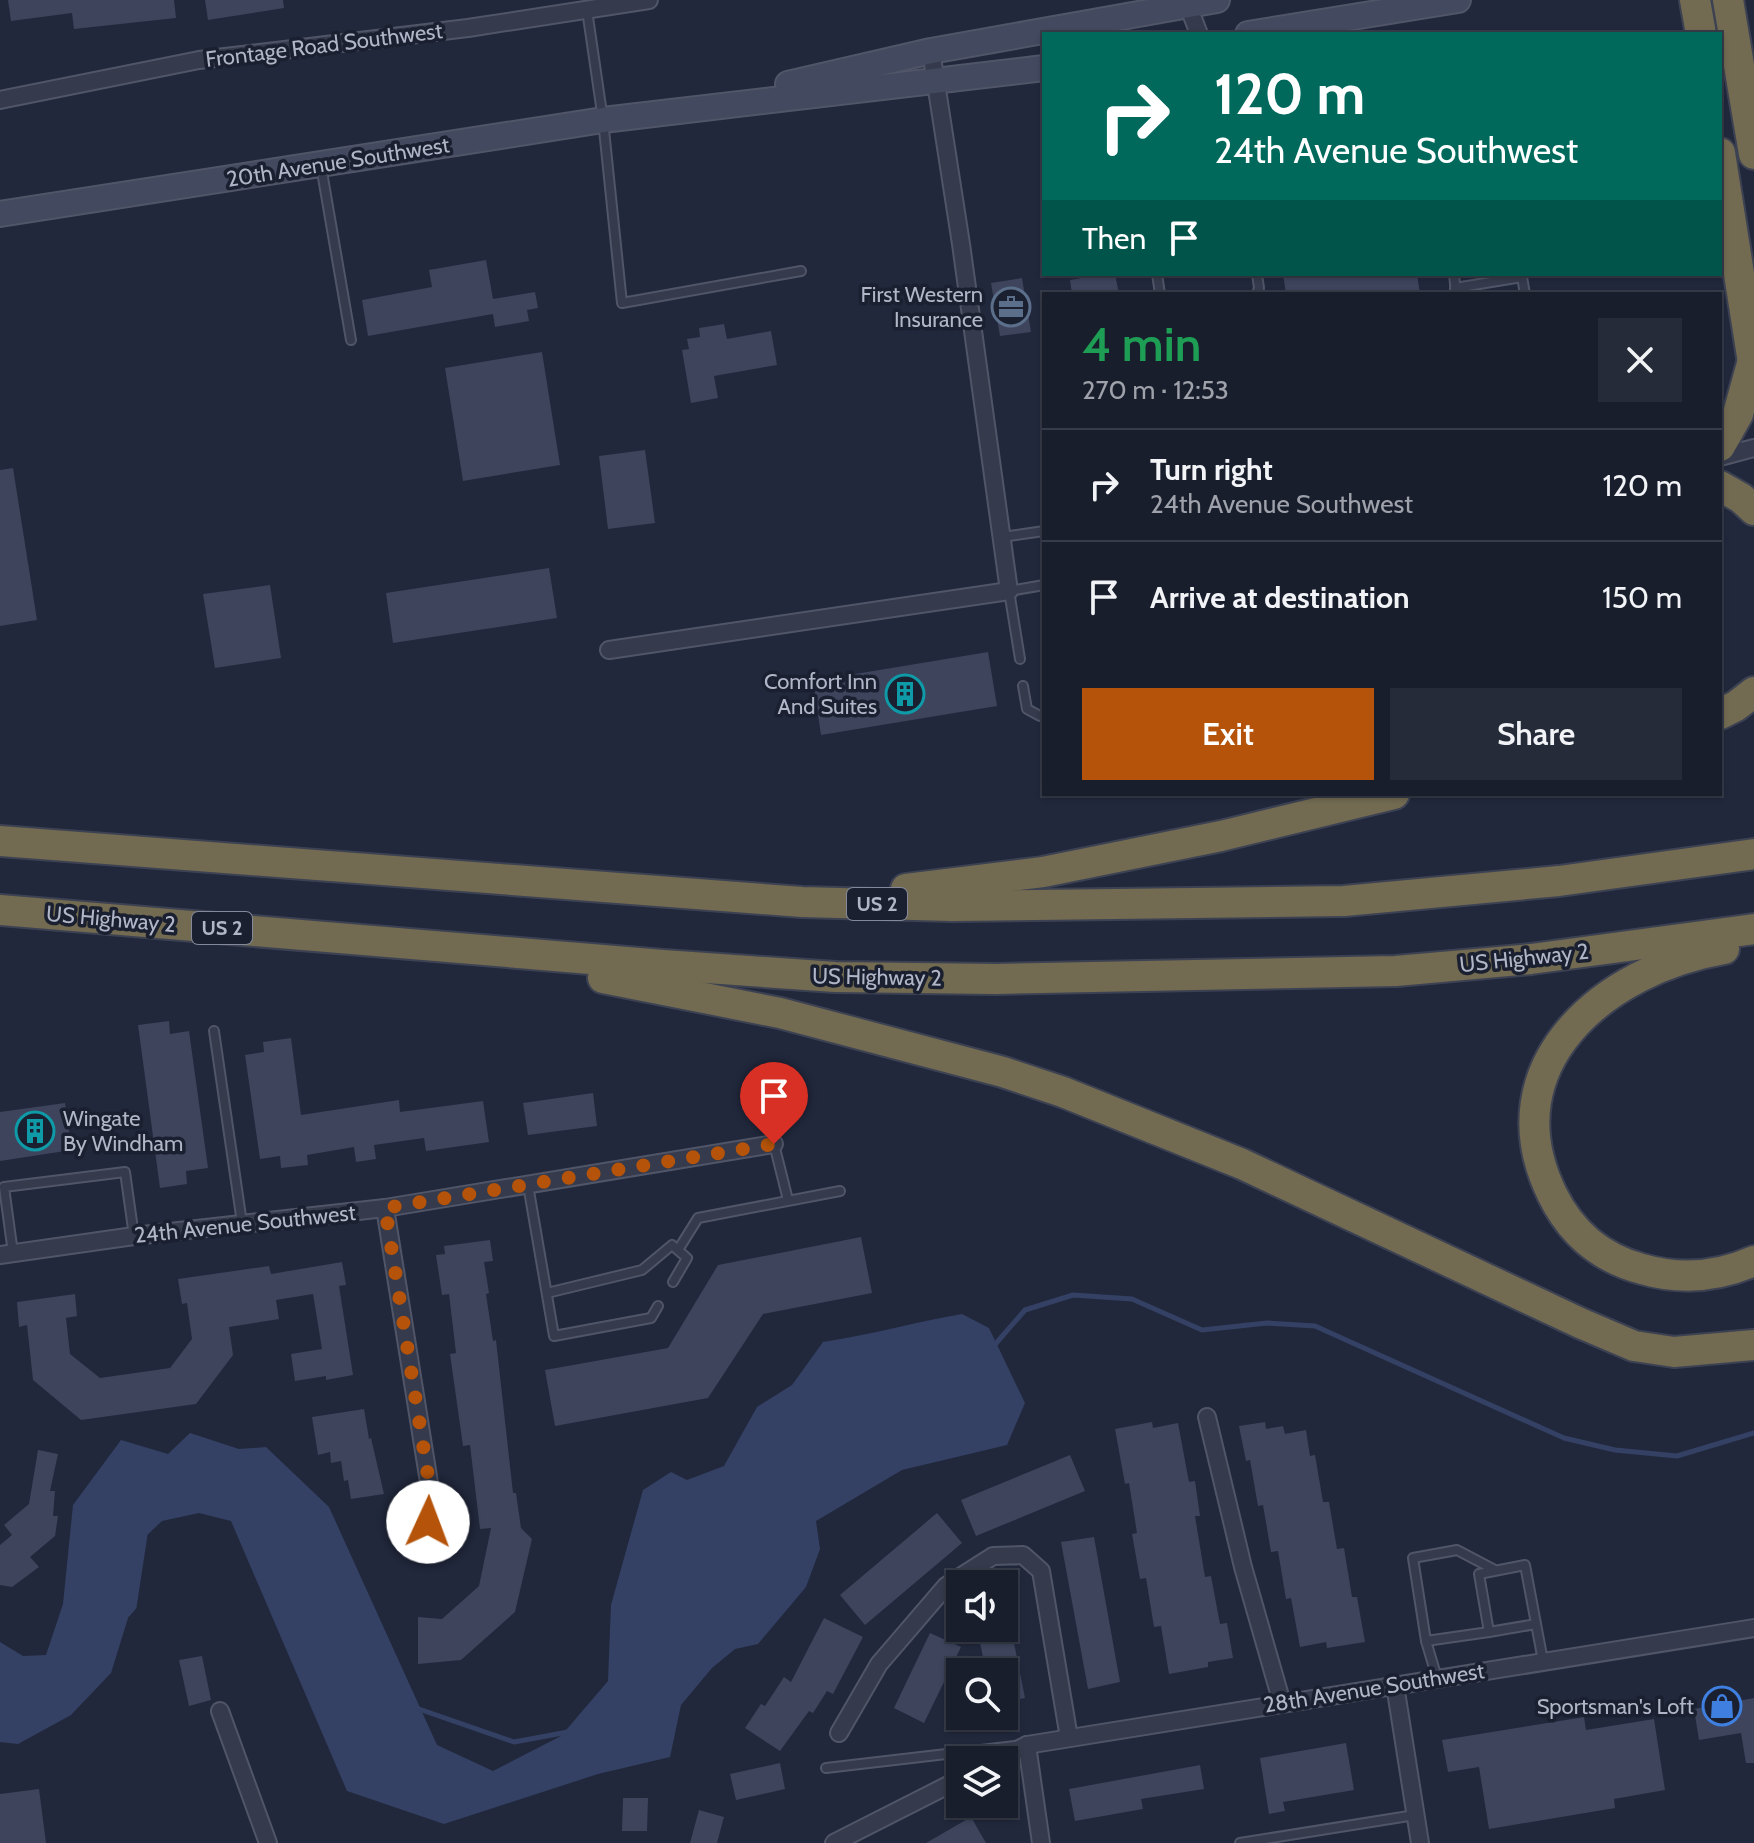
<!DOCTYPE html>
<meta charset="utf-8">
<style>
:root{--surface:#191e2d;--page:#262b39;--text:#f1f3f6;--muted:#9fa2aa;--line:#373c49;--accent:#b45309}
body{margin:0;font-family:Cabin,sans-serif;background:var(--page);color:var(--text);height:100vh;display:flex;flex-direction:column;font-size:30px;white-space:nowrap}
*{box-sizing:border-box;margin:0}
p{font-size:26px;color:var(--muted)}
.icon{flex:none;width:44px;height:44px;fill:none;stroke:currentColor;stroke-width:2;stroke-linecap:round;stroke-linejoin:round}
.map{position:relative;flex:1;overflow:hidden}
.drawer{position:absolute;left:1042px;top:292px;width:680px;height:504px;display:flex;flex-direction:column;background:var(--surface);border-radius:0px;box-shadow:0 2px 6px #0004,0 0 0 2px var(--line)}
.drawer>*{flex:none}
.hud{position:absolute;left:1042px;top:32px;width:680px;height:244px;border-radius:0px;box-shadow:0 2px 6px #0004,0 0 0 2px var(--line);background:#00695c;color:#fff;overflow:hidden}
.controls{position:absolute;left:946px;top:1570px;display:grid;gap:16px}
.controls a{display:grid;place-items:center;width:72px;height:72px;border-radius:0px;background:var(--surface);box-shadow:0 2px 6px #0004,0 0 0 2px var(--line);font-size:40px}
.pin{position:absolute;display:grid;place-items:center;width:68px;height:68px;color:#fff;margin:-82px -34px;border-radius:50% 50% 50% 0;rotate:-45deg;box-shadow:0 0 8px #0007}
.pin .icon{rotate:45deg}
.me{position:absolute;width:88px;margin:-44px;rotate:2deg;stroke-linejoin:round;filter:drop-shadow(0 0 6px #0008)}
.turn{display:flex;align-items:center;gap:28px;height:168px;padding:0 40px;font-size:36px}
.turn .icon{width:104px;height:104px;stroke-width:2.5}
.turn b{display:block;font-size:56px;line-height:68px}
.then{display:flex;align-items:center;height:76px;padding:0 40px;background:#0003;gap:16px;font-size:30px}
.round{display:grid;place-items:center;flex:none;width:84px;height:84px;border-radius:0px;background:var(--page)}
.overview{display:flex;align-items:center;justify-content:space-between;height:136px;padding:0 40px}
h1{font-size:48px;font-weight:600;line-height:60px;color:#1e9e55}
.action{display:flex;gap:16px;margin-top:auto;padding:16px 40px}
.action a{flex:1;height:92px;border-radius:0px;background:var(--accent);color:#fff;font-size:32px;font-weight:600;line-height:92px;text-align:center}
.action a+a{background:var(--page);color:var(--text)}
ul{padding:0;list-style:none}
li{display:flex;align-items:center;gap:24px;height:112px;padding:0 40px;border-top:2px solid var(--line)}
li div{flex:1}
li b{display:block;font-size:30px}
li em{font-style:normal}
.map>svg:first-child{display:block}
.water{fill:#344164}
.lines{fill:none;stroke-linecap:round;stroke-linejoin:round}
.stream{stroke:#344164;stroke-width:5}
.building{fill:#3d445c}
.lane-casing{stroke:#505567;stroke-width:12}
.street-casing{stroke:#505567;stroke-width:20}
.secondary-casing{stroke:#505567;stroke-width:28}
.highway-casing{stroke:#3d4253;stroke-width:34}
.lane{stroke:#353b4c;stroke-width:8}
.street{stroke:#353b4c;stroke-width:16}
.secondary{stroke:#43495f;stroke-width:24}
.highway{stroke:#726a51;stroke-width:30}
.route{stroke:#b45309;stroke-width:14;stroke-dasharray:0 25.2}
.labels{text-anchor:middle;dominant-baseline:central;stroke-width:7;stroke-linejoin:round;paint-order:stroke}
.shield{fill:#1a2030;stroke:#83889a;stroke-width:2}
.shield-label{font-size:20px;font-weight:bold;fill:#b0b5c8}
.street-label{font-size:22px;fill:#b0b5c8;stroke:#1a2030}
.poi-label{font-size:22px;fill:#b0b5c8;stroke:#1a2030;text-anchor:end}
</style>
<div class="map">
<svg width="1754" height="1843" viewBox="0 0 1754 1843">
<rect width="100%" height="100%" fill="#21283c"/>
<path class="water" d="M962 1314 989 1328 1025 1403 1007 1445 902 1470 816 1521 820 1549 806 1587 758 1644 735 1649 712 1668 681 1705 670 1757 598 1774 444 1824 347 1791 231 1521 199 1513 162 1521 143 1539 133 1602 111 1673 71 1715 18 1744 0 1742V1642L23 1656 46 1655 63 1604 73 1505 121 1440 168 1454 190 1433 239 1449 266 1447 329 1507 437 1745 493 1771 561 1736 608 1681 611 1605 643 1490 671 1472 687 1480 724 1466 757 1407 792 1385 823 1342C870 1335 915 1322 962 1314Z"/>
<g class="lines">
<g class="stream">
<polyline points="992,1348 1025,1310 1073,1295 1132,1299 1202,1330 1267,1323 1315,1326 1564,1438 1615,1450 1677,1456 1754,1433"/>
<polyline points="128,1614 134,1607 145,1535"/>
<polyline points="416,1708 514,1742 568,1732"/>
</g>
</g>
<g class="building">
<polygon points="8,0 174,0 176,18 74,29 72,13 11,21"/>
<polygon points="205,0 283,0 284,8 208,20"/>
<polygon points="486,260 493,299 535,292 538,308 527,310 529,321 495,327 493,314 368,336 362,300 432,287 429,270"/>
<polygon points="1104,274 1115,274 1119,294 1072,294 1070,280"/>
<polygon points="1283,274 1417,274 1420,294 1286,294"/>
<polygon points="1022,278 1031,332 1000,336 991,283"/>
<polygon points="724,324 727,339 771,331 777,365 714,376 718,398 691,403 682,350 689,349 687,339 700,337 699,328"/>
<polygon points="542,352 560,465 463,481 445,368"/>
<polygon points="645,450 655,523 608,529 599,456"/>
<polygon points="13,468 37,620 0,626 0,470"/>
<polygon points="549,568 557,618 393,643 386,593"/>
<polygon points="270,585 281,658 215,668 203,594"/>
<polygon points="988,652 997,706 821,735 813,681"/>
<polygon points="169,1021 170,1034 189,1031 208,1168 186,1171 187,1184 160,1188 138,1025"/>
<polygon points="291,1038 301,1115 399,1100 400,1112 483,1101 489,1142 426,1151 424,1138 374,1145 376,1159 356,1162 354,1147 307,1155 308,1165 281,1168 280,1156 260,1159 245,1055 264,1052 263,1042"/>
<polygon points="593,1093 597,1126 528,1135 523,1103"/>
<polygon points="65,1103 72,1150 0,1161 0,1112"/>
<polygon points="861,1237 872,1293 763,1314 708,1398 555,1426 545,1370 668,1348 718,1265"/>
<polygon points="490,1240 493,1261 484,1262 489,1293 486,1294 493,1341 496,1340 513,1493 516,1493 521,1528 532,1539 515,1612 461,1660 418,1664 418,1617 442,1619 479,1586 491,1528 480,1529 470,1445 463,1446 450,1354 456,1353 449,1294 442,1295 436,1255 445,1254 444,1246"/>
<polygon points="342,1262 346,1285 339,1286 353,1375 326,1380 326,1376 295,1381 291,1354 322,1349 313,1294 276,1300 279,1319 229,1327 233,1355 196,1404 81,1420 33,1380 27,1325 19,1327 17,1302 75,1294 77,1316 66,1318 70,1354 100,1378 170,1368 192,1339 187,1303 182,1304 178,1279 269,1266 271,1274"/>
<polygon points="364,1409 369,1439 371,1438 384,1494 351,1499 348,1480 344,1481 341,1461 331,1463 330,1452 318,1455 312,1417"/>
<polygon points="1152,1422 1153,1428 1178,1423 1189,1482 1195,1481 1200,1516 1195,1516 1205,1577 1211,1576 1220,1624 1227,1623 1233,1658 1208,1662 1208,1667 1169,1674 1161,1626 1154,1627 1146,1578 1140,1579 1132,1534 1137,1533 1129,1483 1125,1484 1115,1429"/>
<polygon points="1265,1422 1266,1429 1283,1426 1285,1434 1306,1430 1310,1456 1315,1455 1323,1502 1329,1502 1337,1549 1344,1548 1352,1597 1357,1597 1365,1642 1327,1648 1326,1642 1300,1647 1291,1598 1286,1599 1278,1551 1271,1552 1263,1505 1258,1506 1250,1460 1246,1461 1239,1426"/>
<polygon points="38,1450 58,1454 50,1491 55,1491 53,1516 58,1516 55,1536 30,1557 39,1567 12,1587 0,1585 0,1545 12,1535 4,1525 29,1504"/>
<polygon points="1070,1455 1085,1491 976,1536 961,1500"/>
<polygon points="937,1513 962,1543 865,1625 840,1595"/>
<polygon points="1094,1537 1120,1682 1088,1689 1061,1542"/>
<polygon points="824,1618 863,1637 833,1694 827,1691 813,1713 809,1711 780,1751 745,1728 761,1704 765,1706 784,1677 791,1682"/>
<polygon points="977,1628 1011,1628 1025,1698 1004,1702 1004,1672 986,1672"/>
<polygon points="930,1633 961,1647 924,1723 894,1708"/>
<polygon points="202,1656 211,1700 189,1706 179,1660"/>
<polygon points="1754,1698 1754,1763 1746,1763 1741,1733 1699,1740 1694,1709"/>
<polygon points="1584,1717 1586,1730 1654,1719 1665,1790 1614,1799 1615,1808 1489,1829 1479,1767 1448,1772 1442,1740"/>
<polygon points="1346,1743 1354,1790 1283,1802 1285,1811 1269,1814 1260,1758"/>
<polygon points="780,1763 785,1789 736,1800 730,1774"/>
<polygon points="1200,1765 1204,1789 1141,1799 1143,1809 1075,1821 1069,1789"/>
<polygon points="39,1789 46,1843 0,1843 0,1794"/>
<polygon points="623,1798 648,1798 647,1831 622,1831"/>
<polygon points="699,1810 724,1817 717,1843 690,1843"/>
<polygon points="971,1817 986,1843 926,1843"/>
</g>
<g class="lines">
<g class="lane-casing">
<g id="lane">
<polyline points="587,10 603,120 622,303 801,271"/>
<polyline points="321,166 351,340"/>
<polyline points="1157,274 1160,294"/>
<polyline points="1454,274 1456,294"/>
<polyline points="1455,288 1522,277 1525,294"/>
<polyline points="1257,294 1259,288 1257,274"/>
<polyline points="1002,537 1044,531"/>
<polyline points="1020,659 1009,591 1044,585"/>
<polyline points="1023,686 1027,709 1040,716 1044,716"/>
<polyline points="214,1031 242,1223"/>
<polyline points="774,1144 788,1200"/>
<polyline points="528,1185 554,1336 651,1318 658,1306"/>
<polyline points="678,1250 698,1218 840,1191"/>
<polyline points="13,1253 4,1187 125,1172 134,1236"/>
<polyline points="547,1293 642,1270 672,1245 687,1258 673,1282"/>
<polyline points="1536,1624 1489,1632 1479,1574 1525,1565 1543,1661"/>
<polyline points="1426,1641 1489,1632"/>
<polyline points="1437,1678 1426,1641 1413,1558 1457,1550 1495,1570"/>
<polyline points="826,1768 1015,1746"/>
<polyline points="1240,1843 1415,1815"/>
</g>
</g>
<g class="street-casing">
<g id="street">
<polyline points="1186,0 1199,34"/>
<polyline points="0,100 199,60 468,28 649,0"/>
<polyline points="1720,457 1754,448"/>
<polyline points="609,650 1009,591 961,244 931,51"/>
<polyline points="385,1208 431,1495 425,1549"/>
<polyline points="0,1255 134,1236 385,1208 774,1144"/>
<polyline points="1207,1417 1243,1567 1282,1703"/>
<polyline points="1395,1685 1420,1843"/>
<polyline points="220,1711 268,1843"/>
<polyline points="839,1733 879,1664 946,1586 993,1556 1023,1555 1041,1571 1069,1738"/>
<polyline points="1027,1745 1041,1843"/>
<polyline points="997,1760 1027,1745 1754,1628"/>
<polyline points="834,1843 960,1779"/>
</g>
</g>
<g class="secondary-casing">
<g id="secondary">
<polyline points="1248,34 1458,0"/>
<polyline points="788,84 931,51 1217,0"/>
<polyline points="0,214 603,120 1044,68"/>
</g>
</g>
<g class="highway-casing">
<g id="highway">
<polyline points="1695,0 1701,34"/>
<polyline points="1728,0 1754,154"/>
<polyline points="1720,153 1754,369"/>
<polyline points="1720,446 1738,414 1753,360"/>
<polyline points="1720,486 1741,498 1754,510"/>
<polyline points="1720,714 1736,706 1754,692"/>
<polyline points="0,841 802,902 952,906 1344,901 1559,881 1754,854"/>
<polyline points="906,889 1043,872 1221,836 1394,794"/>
<polyline points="0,910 663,965 835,977 996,979 1396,971 1531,959 1754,929"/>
<path d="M1724 949C1606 969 1489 1064 1552 1194 1571 1233 1600 1258 1642 1269 1680 1280 1718 1277 1754 1261"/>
<polyline points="603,978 780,1013 1003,1072 1063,1092 1242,1164 1580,1323 1634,1346 1674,1352 1754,1345"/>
</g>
</g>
<use href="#lane" class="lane"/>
<use href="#street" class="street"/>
<use href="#secondary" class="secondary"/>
<use href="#highway" class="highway"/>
</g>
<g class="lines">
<polyline class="route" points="428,1522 431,1495 385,1208 774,1144"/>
</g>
<defs>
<g id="office-ring" transform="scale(2)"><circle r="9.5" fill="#1a2030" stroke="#5c6f8a" stroke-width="1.5"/><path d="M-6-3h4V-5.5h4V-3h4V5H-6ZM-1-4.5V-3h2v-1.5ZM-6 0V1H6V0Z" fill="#5c6f8a"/></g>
<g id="building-ring" transform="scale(2)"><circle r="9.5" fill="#1a2030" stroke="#0f9aa8" stroke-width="1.5"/><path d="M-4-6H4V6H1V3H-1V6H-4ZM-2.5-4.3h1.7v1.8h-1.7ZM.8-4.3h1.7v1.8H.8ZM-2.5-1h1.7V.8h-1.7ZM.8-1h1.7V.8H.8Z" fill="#0f9aa8"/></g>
<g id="shop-ring" transform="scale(2)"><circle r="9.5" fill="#1a2030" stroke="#3f7fe0" stroke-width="1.5"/><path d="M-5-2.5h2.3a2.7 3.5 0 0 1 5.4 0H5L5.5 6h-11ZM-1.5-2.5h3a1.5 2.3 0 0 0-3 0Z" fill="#3f7fe0"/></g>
</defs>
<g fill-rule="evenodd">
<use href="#office-ring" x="1011" y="307"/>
<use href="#building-ring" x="905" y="694"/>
<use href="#building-ring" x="35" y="1131"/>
<use href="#shop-ring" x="1722" y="1706"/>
</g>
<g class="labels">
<g class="shield">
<rect x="847" y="888" width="60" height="32" rx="6"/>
<rect x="192" y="912" width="60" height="32" rx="6"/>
</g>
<g class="shield-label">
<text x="877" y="904">US 2</text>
<text x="222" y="928">US 2</text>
</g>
<g class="street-label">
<text transform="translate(324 45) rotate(-7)">Frontage Road Southwest</text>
<text transform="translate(338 162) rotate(-9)">20th Avenue Southwest</text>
<text transform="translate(111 919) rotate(5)">US Highway 2</text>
<text transform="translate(1524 958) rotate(-6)">US Highway 2</text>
<text transform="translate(877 977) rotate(1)">US Highway 2</text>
<text transform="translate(245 1224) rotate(-6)">24th Avenue Southwest</text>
<text transform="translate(1374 1688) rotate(-9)">28th Avenue Southwest</text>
</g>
<g class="poi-label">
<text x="983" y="294">First Western<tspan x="983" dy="25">Insurance</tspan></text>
<text x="877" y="681">Comfort Inn<tspan x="877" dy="25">And Suites</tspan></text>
<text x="63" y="1118" text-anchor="start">Wingate<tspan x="63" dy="25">By Windham</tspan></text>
<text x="1694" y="1706">Sportsman's Loft</text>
</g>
</g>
</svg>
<div class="controls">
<a><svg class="icon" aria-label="sound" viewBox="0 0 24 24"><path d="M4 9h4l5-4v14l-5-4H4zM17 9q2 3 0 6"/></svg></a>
<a><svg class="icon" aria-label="search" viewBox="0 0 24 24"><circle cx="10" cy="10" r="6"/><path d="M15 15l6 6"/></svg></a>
<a><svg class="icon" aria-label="layers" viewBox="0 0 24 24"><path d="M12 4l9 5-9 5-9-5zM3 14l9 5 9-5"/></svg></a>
</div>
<div class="pin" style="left:774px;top:1144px;background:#d93025"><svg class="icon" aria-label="arrive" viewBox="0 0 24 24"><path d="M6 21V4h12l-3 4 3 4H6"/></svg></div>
<svg class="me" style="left:428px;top:1522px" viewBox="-20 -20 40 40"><circle r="19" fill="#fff"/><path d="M0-13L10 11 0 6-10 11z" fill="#b45309"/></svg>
<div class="hud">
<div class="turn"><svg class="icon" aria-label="right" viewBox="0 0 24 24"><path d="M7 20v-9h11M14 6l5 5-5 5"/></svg><div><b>120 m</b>24th Avenue Southwest</div></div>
<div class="then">Then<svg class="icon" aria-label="arrive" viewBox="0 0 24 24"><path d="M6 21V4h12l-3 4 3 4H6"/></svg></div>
</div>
<section class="drawer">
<div class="overview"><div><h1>4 min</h1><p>270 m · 12:53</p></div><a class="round"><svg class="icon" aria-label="close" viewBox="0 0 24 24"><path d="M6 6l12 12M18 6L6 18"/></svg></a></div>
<ul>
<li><svg class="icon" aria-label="right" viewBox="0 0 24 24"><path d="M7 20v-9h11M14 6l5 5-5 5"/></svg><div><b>Turn right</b><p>24th Avenue Southwest</p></div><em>120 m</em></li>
<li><svg class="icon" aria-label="arrive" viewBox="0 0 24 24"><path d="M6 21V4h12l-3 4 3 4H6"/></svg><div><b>Arrive at destination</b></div><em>150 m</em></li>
</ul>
<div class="action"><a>Exit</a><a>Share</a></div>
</section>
</div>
